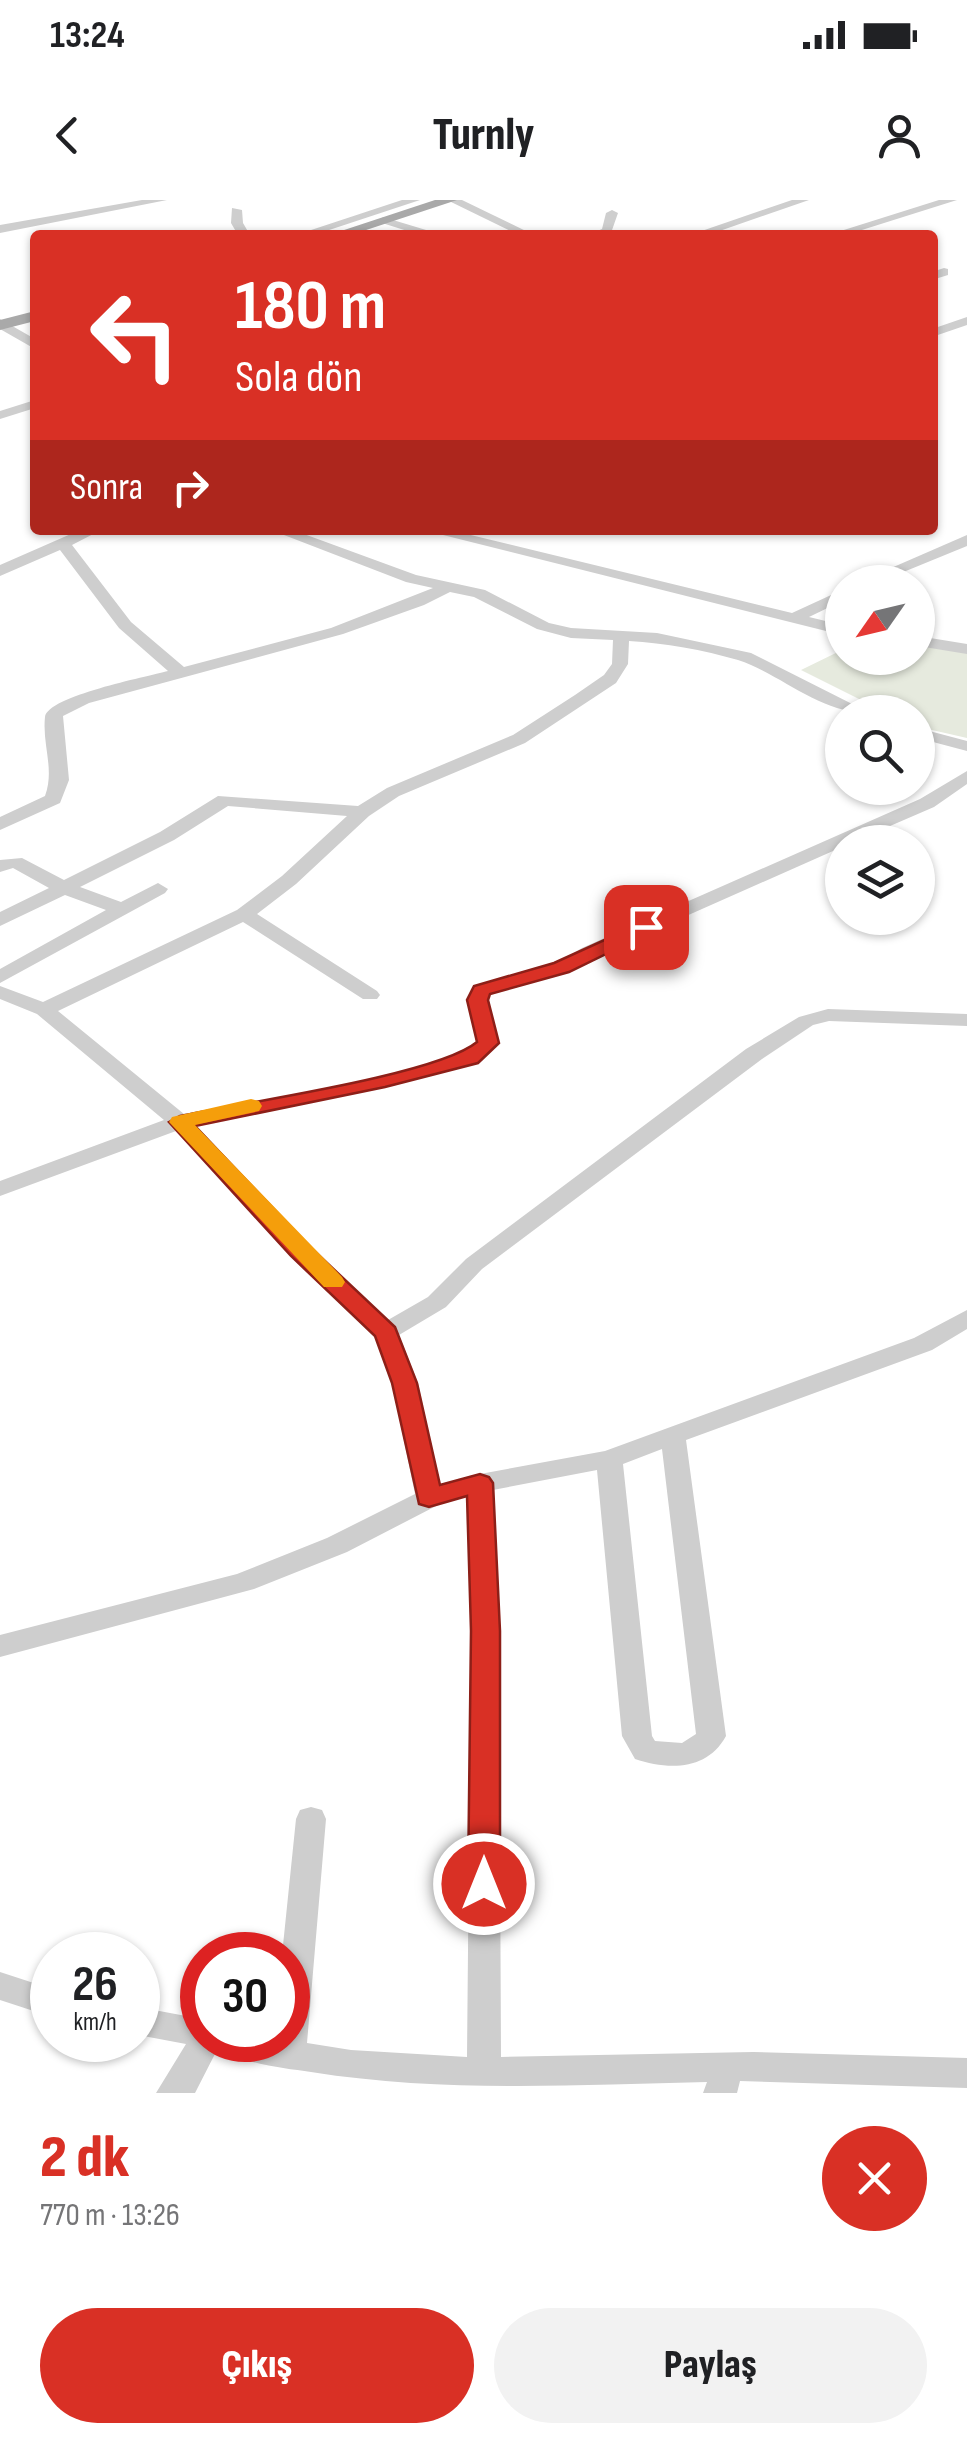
<!DOCTYPE html>
<html lang="tr">
<meta charset="utf-8">
<style>
:root{--surface:#fff;--page:#f2f2f2;--text:#202124;--muted:#757577;--accent:#d93025}
body{margin:0;font-family:"Sofia Sans Condensed",sans-serif;background:var(--page);color:var(--text);height:100vh;display:flex;flex-direction:column;font-size:38px;white-space:nowrap}
*{box-sizing:border-box;margin:0}
p{font-size:32px;color:var(--muted)}
.icon{flex:none;width:55px;height:55px;fill:none;stroke:currentColor;stroke-width:2;stroke-linecap:round;stroke-linejoin:round}
.map{position:relative;height:1893px;overflow:hidden}
.panel{display:flex;flex-direction:column;background:var(--surface);flex:1}
.panel>*{flex:none}
.hud{position:absolute;left:30px;top:30px;width:908px;height:305px;border-radius:10px;box-shadow:0 2px 8px #0004;background:#d93025;color:#fff;overflow:hidden}
.needle{width:65px;rotate:236deg}
.fabs{position:absolute;left:825px;top:365px;display:grid;gap:20px}
.fabs a{display:grid;place-items:center;width:110px;height:110px;border-radius:50%;background:var(--surface);box-shadow:0 2px 8px #0004;font-size:50px}
.speed{position:absolute;left:30px;top:1732px;display:flex;gap:20px;font-size:50px;font-weight:700;text-align:center}
.speed>*{display:grid;place-content:center;width:130px;height:130px;border-radius:50%;background:var(--surface);box-shadow:0 2px 8px #0004;line-height:1}
.speed small{font-size:25px;font-weight:400}
.speed .limit{border:15px solid #d22;background:#fff;color:#111}
.pin{position:absolute;display:grid;place-items:center;width:85px;height:85px;color:#fff;margin:-42px;border-radius:20px;box-shadow:0 5px 15px #0006}
.me{position:absolute;width:110px;margin:-55px;rotate:0deg;stroke-linejoin:round;filter:drop-shadow(0 0 8px #0008)}
.turn{display:flex;align-items:center;gap:35px;height:210px;padding:0 40px;font-size:45px}
.turn .icon{width:130px;height:130px;stroke-width:2.5}
.turn b{display:block;font-size:70px;line-height:85px}
.then{display:flex;align-items:center;height:95px;padding:0 40px;background:#0003;gap:20px;font-size:38px}
.round{display:grid;place-items:center;flex:none;width:105px;height:105px;border-radius:52px;background:var(--page)}
.overview{display:flex;align-items:center;justify-content:space-between;height:170px;padding:0 40px}
h1{font-size:60px;font-weight:800;line-height:75px;color:var(--accent)}
.button{display:flex;gap:20px;margin-top:auto;padding:20px 40px}
.button a{flex:1;height:115px;border-radius:60px;background:var(--accent);color:#fff;font-size:40px;font-weight:800;line-height:115px;text-align:center}
.button a+a{background:var(--page);color:var(--text)}
.status{display:flex;justify-content:space-between;align-items:center;height:70px;padding:0 50px;background:var(--surface);direction:ltr}
.status svg{height:28px;fill:currentColor}
header{display:flex;justify-content:space-between;align-items:center;height:130px;padding:0 40px;background:var(--surface);font-size:45px;font-weight:800}
.map>svg:first-child{display:block}
.green{fill:#e6eade}
.lines{fill:none;stroke-linecap:round;stroke-linejoin:round}
.minor{fill:#cecece;fill-rule:evenodd}
.major{fill:#a9a9a9;fill-rule:evenodd}
.route{fill:#d93025;stroke:#8d1f18;stroke-width:2.5}
.slow{fill:#f59e0b}
</style>
<div class="status"><b>13:24</b><svg viewBox="0 0 49 12"><path d="M0 12V9h3v3zM5 12V6h3v6zM10 12V3h3v9zM15 12V0h3v12zM26 1h20v11H26zM47 4h2v5h-2z"/></svg></div>
<header><svg class="icon" aria-label="back" viewBox="0 0 24 24"><path d="M15 5l-7 7 7 7"/></svg>Turnly<svg class="icon" aria-label="person" viewBox="0 0 24 24"><circle cx="12" cy="8" r="4"/><path d="M4 21q1-7 8-7t8 7"/></svg></header>
<div class="map">
<svg width="967" height="1893" viewBox="0 0 967 1893">
<rect width="100%" height="100%" fill="#fff"/>
<polygon class="green" points="918,444 967,452 967,538 919,527 918,512 885,512 801,470 842,450 842,458 918,458"/>
<g class="lines">
<g class="minor">
<polygon points="142,0 167,0 0,33 0,25"/>
<polygon points="402,0 420,0 314,35 296,35"/>
<polygon points="447,0 462,0 534,35 519,35"/>
<polygon points="792,0 809,0 708,35 690,35"/>
<polygon points="939,0 957,0 846,35 828,35"/>
<polygon points="232,8 242,10 243,23 250,35 238,35 231,23"/>
<polygon points="612,10 618,13 611,33 588,35 602,29 606,13"/>
<polygon points="383,17 436,33 438,35 420,35 379,22"/>
<polygon points="944,68 948,69 948,75 932,80 932,72"/>
<polygon points="967,117 967,125 932,137 932,129"/>
<polygon points="0,119 35,139 35,149 0,129"/>
<polygon points="35,200 35,208 0,219 0,211"/>
<path d="M80 330H101L72 345 131 422 184 467 331 428 433 388 406 382 271 330H293L416 375 485 390 549 423 571 428 657 433 751 453 868 512C822 515 781 474 738 460 703 450 665 443 629 441L628 464 616 483 525 543 399 596 369 616 296 684 257 714 377 791 380 795 377 799H363L243 722 58 811 184 914C246 902 437 875 477 841L467 799 475 786 555 764 582 748 920 599 967 571V584L934 607 853 642H842V647L596 756 569 772 490 794 487 799 499 843 478 863 385 887 196 925 307 1045 388 1120 428 1097 466 1059 746 849 799 817 828 809 967 814V826L829 821 813 825 762 859 482 1069 446 1107 399 1135 418 1183 440 1286 480 1274 605 1251 914 1138 967 1110V1129L932 1150 686 1240 726 1536C707 1571 668 1570 635 1559L622 1536 597 1270 493 1290 499 1431 501 1857 753 1852 967 1858V1888L740 1881 737 1893H703L707 1882C574 1885 443 1893 311 1872 282 1868 244 1864 218 1848L195 1893H156L186 1844 138 1835V1807L202 1819V1840H288V1755H282L296 1619 300 1610 311 1607 322 1610 326 1619 307 1843 351 1850 467 1857 471 1431 467 1296 438 1305 347 1352 254 1389 0 1457V1435L237 1374 327 1338 415 1294 392 1183 375 1135 291 1055 176 931 0 996V981L164 920 37 814 0 799V786L43 802 237 710 282 676 347 616 228 606 174 640 80 687 121 702 158 683 168 689 165 693 0 783V769L106 710 65 695 0 726V712L49 688 13 668 0 672V660L22 658 64 680 160 632 218 596 358 606 387 588 513 535 575 495 604 475 612 464 613 440 571 438 537 429 474 397 450 392 424 405 343 434 89 503 63 516 69 580 60 603 0 630V617L45 596C55 569 42 545 45 517 48 496 146 477 168 471L119 428 60 350 0 376V365ZM662 1249 696 1534 682 1543 655 1541 652 1536 623 1264Z"/>
<polygon points="423,330 450,330 792,413 842,390 842,401 809,417 842,425 842,435"/>
<polygon points="967,335 967,346 879,382 859,382"/>
<polygon points="918,436 967,444 967,454 918,446"/>
<polygon points="918,528 967,541 967,551 918,538"/>
<polygon points="0,1772 52,1789 52,1817 0,1800"/>
</g>
<g class="major">
<polygon points="435,0 457,0 351,35 329,35"/>
<polygon points="35,111 35,121 0,130 0,120"/>
</g>
</g>
<path class="route" d="M646 721 653 723V731L569 772 490 794 488 800 499 843 478 863 385 887 195 926 308 1045 395 1127 417 1183 440 1285 480 1274 489 1277 493 1283 500 1431V1684L495 1693 484 1697 473 1693 468 1684 471 1431 467 1296 429 1307 419 1304 392 1183 375 1136 291 1056 169 922 180 916C241 903 437 875 477 842L467 800 474 786 554 763Z"/>
<polygon class="slow" points="251,899 259,901 262,906 259,911 195,925 342,1077 345,1082 342,1087 324,1087 169,922 172,917"/>
</svg>
<div class="fabs">
<a><svg class="needle" viewBox="-14 -14 28 28"><path d="M0-13l5 13h-10z" fill="#e53935"/><path d="M0 13l5-13h-10z" fill="#757577"/></svg></a>
<a><svg class="icon" aria-label="search" viewBox="0 0 24 24"><circle cx="10" cy="10" r="6"/><path d="M15 15l6 6"/></svg></a>
<a><svg class="icon" aria-label="layers" viewBox="0 0 24 24"><path d="M12 4l9 5-9 5-9-5zM3 14l9 5 9-5"/></svg></a>
</div>
<div class="speed"><div>26<small>km/h</small></div><div class="limit">30</div></div>
<div class="pin" style="left:646px;top:727px;background:#d93025"><svg class="icon" aria-label="arrive" viewBox="0 0 24 24"><path d="M6 21V4h12l-3 4 3 4H6"/></svg></div>
<svg class="me" style="left:484px;top:1684px" viewBox="-20 -20 40 40"><circle r="17" fill="#d93025" stroke="#fff" stroke-width="3"/><path d="M0-11L8 9 0 5-8 9z" fill="#fff"/></svg>
<div class="hud">
<div class="turn"><svg class="icon" aria-label="left" viewBox="0 0 24 24"><path d="M17 20v-9H6M10 6l-5 5 5 5"/></svg><div><b>180 m</b>Sola dön</div></div>
<div class="then">Sonra<svg class="icon" aria-label="right" viewBox="0 0 24 24"><path d="M7 20v-9h11M14 6l5 5-5 5"/></svg></div>
</div>
</div>
<section class="panel">
<div class="overview"><div><h1>2 dk</h1><p>770 m · 13:26</p></div><a class="round" style="background:#d93025;color:#fff"><svg class="icon" aria-label="close" viewBox="0 0 24 24"><path d="M6 6l12 12M18 6L6 18"/></svg></a></div>
<div class="button"><a>Çıkış</a><a>Paylaş</a></div>
</section>
